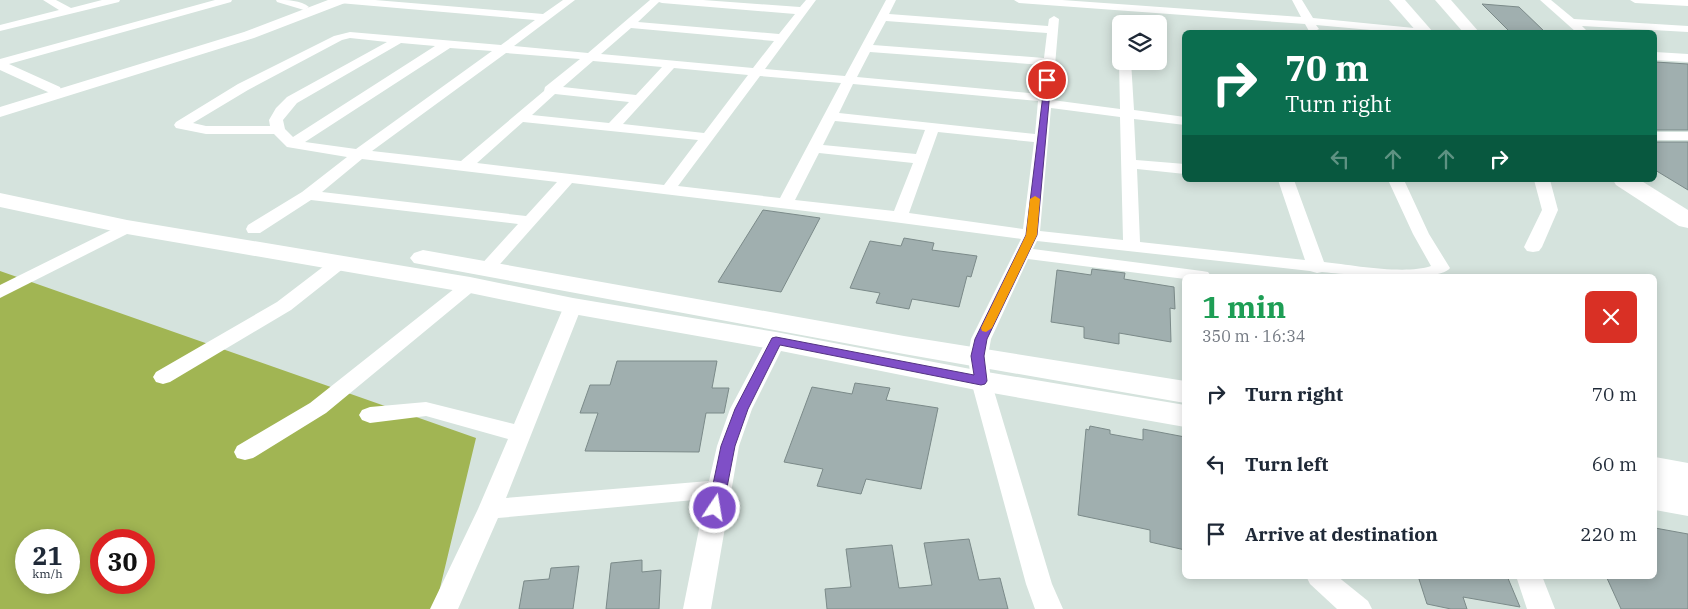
<!DOCTYPE html>
<meta charset="utf-8">
<style>
:root{--surface:#fff;--page:#f6f6f7;--text:#1f2937;--muted:#747a83}
body{margin:0;font-family:"IBM Plex Serif",serif;background:var(--page);color:var(--text);height:100vh;display:flex;flex-direction:column;font-size:19px;white-space:nowrap}
*{box-sizing:border-box;margin:0}
p{font-size:16px;color:var(--muted)}
.icon{flex:none;width:28px;height:28px;fill:none;stroke:currentColor;stroke-width:2;stroke-linecap:round;stroke-linejoin:round}
.map{position:relative;flex:1;overflow:hidden}
.details{position:absolute;left:1182px;top:274px;width:475px;height:305px;display:flex;flex-direction:column;background:var(--surface);border-radius:8px;box-shadow:0 2px 12px #0003}
.details>*{flex:none}
.top-card{position:absolute;left:1182px;top:30px;width:475px;height:152px;border-radius:8px;box-shadow:0 2px 12px #0003;background:#0b6e4f;color:#fff;overflow:hidden}
.tools{position:absolute;left:1112px;top:15px;display:grid;gap:10px}
.tools a{display:grid;place-items:center;width:55px;height:55px;border-radius:8px;background:var(--surface);box-shadow:0 2px 12px #0003;font-size:25px}
.speed{position:absolute;left:15px;top:529px;display:flex;gap:10px;font-size:25px;font-weight:700;text-align:center}
.speed>*{display:grid;place-content:center;width:65px;height:65px;border-radius:50%;background:var(--surface);box-shadow:0 2px 12px #0003;line-height:1}
.speed small{font-size:12px;font-weight:400}
.speed .limit{border:8px solid #d22;background:#fff;color:#111}
.pin{position:absolute;display:grid;place-items:center;width:42px;height:42px;color:#fff;margin:-21px;border:2px solid #fff;border-radius:50%;box-shadow:0 1px 5px #0007}
.me{position:absolute;width:55px;margin:-28px;rotate:12deg;stroke-linejoin:round;filter:drop-shadow(0 0 4px #0008)}
.turn{display:flex;align-items:center;gap:18px;height:105px;padding:0 20px;font-size:22px}
.turn .icon{width:65px;height:65px;stroke-width:2.5}
.turn b{display:block;font-size:35px;line-height:42px}
.lanes{display:flex;align-items:center;height:48px;padding:0 20px;background:#0003;justify-content:center;gap:25px;direction:ltr}
.lanes .off{opacity:.35}
.round{display:grid;place-items:center;flex:none;width:52px;height:52px;border-radius:8px;background:var(--page)}
.summary{display:flex;align-items:center;justify-content:space-between;height:85px;padding:0 20px}
h1{font-size:30px;font-weight:800;line-height:38px;color:#1e9e55}
ul{padding:0;list-style:none}
li{display:flex;align-items:center;gap:15px;height:70px;padding:0 20px}
li div{flex:1}
li b{display:block;font-size:19px}
li em{font-style:normal}
.map>svg:first-child{display:block}
.forest{fill:#a1b553;fill-rule:evenodd}
.building{fill:#a0afaf;stroke:#7b8a89}
.lines{fill:none;stroke-linecap:round;stroke-linejoin:round}
.minor{fill:#fff;fill-rule:evenodd}
.tertiary{fill:#fff;fill-rule:evenodd}
.secondary{fill:#fff;fill-rule:evenodd}
.route{fill:#7f4fc7;stroke:#533381}
.slow{fill:#f59e0b}
</style>
<div class="map">
<svg width="1688" height="609" viewBox="0 0 1688 609">
<rect width="100%" height="100%" fill="#d5e3dd"/>
<path class="forest" d="M0 271 476 438 435 609H0ZM26 540H69V582H26ZM101 540H144V582H101Z"/>
<g class="building">
<polygon points="1482,4 1519,7 1545,32 1510,32"/>
<polygon points="1655,62 1688,64 1688,130 1655,130"/>
<polygon points="1655,142 1688,142 1688,190 1655,170"/>
<polygon points="763,210 820,218 781,292 718,282"/>
<polygon points="904,238 934,243 932,250 977,256 971,277 967,276 959,307 912,299 909,309 876,303 880,293 850,288 870,241 901,246"/>
<polygon points="1092,269 1125,273 1124,279 1174,287 1175,309 1170,308 1171,342 1119,333 1119,344 1084,338 1084,327 1051,322 1057,270 1091,275"/>
<polygon points="617,361 717,361 712,388 729,388 724,413 706,413 699,452 585,451 598,413 580,413 590,385 610,385"/>
<polygon points="855,383 890,388 886,400 938,408 921,489 866,479 861,494 817,486 823,469 784,462 812,387 852,394"/>
<polygon points="1090,426 1110,430 1110,434 1143,440 1143,429 1185,437 1185,550 1150,542 1150,530 1078,515 1086,429 1089,430"/>
<polygon points="1655,528 1688,534 1688,609 1621,609 1606,576 1655,576"/>
<polygon points="969,539 979,580 1000,578 1008,609 827,609 825,589 851,587 846,549 892,545 899,588 932,585 924,543"/>
<polygon points="642,560 642,572 661,570 659,609 606,609 611,563"/>
<polygon points="579,566 573,609 519,609 524,581 549,579 551,568"/>
<polygon points="1418,576 1507,576 1520,607 1463,597 1467,609 1451,609 1427,604"/>
</g>
<g class="lines">
<g class="minor">
<polygon points="43,0 56,0 71,8 102,0 120,0 119,2 0,31 0,25 59,10"/>
<polygon points="215,0 232,0 231,2 9,64 60,87 61,90 60,93 50,93 0,70 0,59"/>
<path d="M276 0C287 0 301 0 309 7L304 10 277 2Z"/>
<path d="M334 0H375L543 14 563 0H575L514 46 588 53 650 0H703L800 7 806 0H816L765 69 845 76 886 0H896L889 14 1048 26 1049 19 1054 16 1059 19 1052 100 1120 109 1119 61 1121 58V61H1131L1134 110 1185 117V125L1134 119 1136 160 1185 164V174L1137 169 1140 242 1305 260 1278 180H1294L1324 262C1352 265 1405 275 1431 266L1413 234 1388 180H1404L1429 234 1450 268C1439 284 1343 274 1322 272L1317 273 1310 271 1037 241 1033 249 1202 271 1208 272 1211 276H1185V279L1028 259 991 339 988 356 991 381 1052 584 1063 609H1035L1026 584 971 381 968 356 971 339 1021 239C871 218 722 201 572 183L493 272 487 273 481 272 478 268 518 224 311 200 260 233H248L246 229 248 225 302 192 347 157 287 147 274 134H206L176 128 174 125 176 122 238 84 334 36 350 32 501 45 535 20 339 3ZM659 2 662 3 795 14 779 34 638 22ZM886 21 1047 33 1044 58 873 45ZM631 28 774 41 753 68 601 54ZM350 38 387 42 287 97 276 108 269 120 270 126H206L193 123 248 90 342 40ZM401 43 435 46 293 137 285 129 283 120 297 103ZM450 48 492 51 356 149 305 142ZM870 52 1043 65 1039 94 857 77ZM506 53 580 59 545 87 544 91 461 161 372 151ZM593 61 662 67 636 95 563 87ZM674 68 748 75 704 133 623 124ZM760 76 841 83 780 198 678 186ZM853 84 1038 101 1035 134 839 113ZM555 94 629 102 609 123 532 115ZM1051 108 1120 117 1123 240 1040 231ZM835 121 925 130 916 154 823 145ZM523 122 698 140 664 185 477 163ZM938 132 1034 142 1023 229 909 213ZM819 153 913 163 894 211 795 200ZM362 159 557 182 526 216 322 192Z"/>
<polygon points="1014,0 1062,0 1301,17 1292,0 1302,0 1313,18 1424,29 1430,32 1393,32 1316,25 1319,29 1313,32 1309,31 1305,24 1019,3"/>
<polygon points="1540,0 1551,0 1574,19 1688,26 1688,32 1582,26 1586,30 1584,32 1576,32"/>
<polygon points="1630,0 1688,0 1688,6 1635,3"/>
<polygon points="1655,52 1688,54 1688,62 1655,60"/>
<rect x="1655" y="132" width="33" height="8"/>
<polygon points="1534,180 1550,180 1558,210 1542,247 1539,251 1533,252 1527,251 1524,247 1542,210"/>
<polygon points="127,222 133,223 135,227 133,231 0,298 0,285"/>
<polygon points="338,259 344,260 347,264 344,268 291,310 170,382 163,384 156,382 153,377 156,372 277,302 332,260"/>
<polygon points="470,280 476,281 479,285 476,289 326,413 253,458 245,460 237,458 234,452 237,446 310,403 464,281"/>
<polygon points="573,300 580,302 582,306 506,498 709,481 717,446 730,409 766,341 769,337 776,335 783,337 786,341 752,409 739,446 711,609 683,609 705,499 498,518 458,609 430,609 478,509 508,439 426,416 370,423 362,420 359,415 362,410 370,407 426,402 514,424 564,306 566,302"/>
<polygon points="1306,576 1337,576 1368,601 1372,609 1337,609 1310,584"/>
<polygon points="1516,576 1542,576 1555,609 1527,609"/>
</g>
<polygon class="tertiary" points="328,0 347,0 345,3 254,38 0,117 0,107 244,32"/>
<g class="secondary">
<polygon points="1389,0 1405,0 1433,32 1417,32"/>
<polygon points="1435,0 1451,0 1479,32 1463,32"/>
<polygon points="1613,180 1640,180 1688,210 1688,228 1679,226 1616,185"/>
<polygon points="0,193 127,220 470,277 573,298 776,332 981,371 1185,405 1185,427 981,391 776,350 573,314 470,293 127,234 0,207"/>
<polygon points="423,250 904,336 1185,381 1185,403 904,354 414,263 410,258 414,253"/>
<polygon points="1655,457 1688,463 1688,516 1655,510"/>
</g>
</g>
<polygon class="route" points="1045,78 1051,80 1037,235 987,339 984,356 987,381 985,384 981,385 780,345 748,409 735,446 723,508 720,512 715,513 710,512 708,508 721,446 735,409 772,338 776,337 974,375 971,356 975,339 1026,235"/>
<polygon class="slow" points="1035,196 1040,199 1037,235 992,328 986,332 982,331 981,328 1026,235 1030,199"/>
</svg>
<div class="tools">
<a><svg class="icon" aria-label="layers" viewBox="0 0 24 24"><path d="M12 4l9 5-9 5-9-5zM3 14l9 5 9-5"/></svg></a>
</div>
<div class="speed"><div>21<small>km/h</small></div><div class="limit">30</div></div>
<div class="pin" style="left:1047px;top:80px;background:#d93025"><svg class="icon" aria-label="arrive" viewBox="0 0 24 24"><path d="M6 21V4h12l-3 4 3 4H6"/></svg></div>
<svg class="me" style="left:715px;top:508px" viewBox="-20 -20 40 40"><circle r="17" fill="#7f4fc7" stroke="#fff" stroke-width="3"/><path d="M0-11L8 9 0 5-8 9z" fill="#fff"/></svg>
<div class="top-card">
<div class="turn"><svg class="icon" aria-label="right" viewBox="0 0 24 24"><path d="M7 20v-9h11M14 6l5 5-5 5"/></svg><div><b>70 m</b>Turn right</div></div>
<div class="lanes"><svg class="icon off" aria-label="left" viewBox="0 0 24 24"><path d="M17 20v-9H6M10 6l-5 5 5 5"/></svg><svg class="icon off" aria-label="ahead" viewBox="0 0 24 24"><path d="M12 20V5M6 11l6-6 6 6"/></svg><svg class="icon off" aria-label="ahead" viewBox="0 0 24 24"><path d="M12 20V5M6 11l6-6 6 6"/></svg><svg class="icon" aria-label="right" viewBox="0 0 24 24"><path d="M7 20v-9h11M14 6l5 5-5 5"/></svg></div>
</div>
<section class="details">
<div class="summary"><div><h1>1 min</h1><p>350 m · 16:34</p></div><a class="round" style="background:#d93025;color:#fff"><svg class="icon" aria-label="close" viewBox="0 0 24 24"><path d="M6 6l12 12M18 6L6 18"/></svg></a></div>
<ul>
<li><svg class="icon" aria-label="right" viewBox="0 0 24 24"><path d="M7 20v-9h11M14 6l5 5-5 5"/></svg><div><b>Turn right</b></div><em>70 m</em></li>
<li><svg class="icon" aria-label="left" viewBox="0 0 24 24"><path d="M17 20v-9H6M10 6l-5 5 5 5"/></svg><div><b>Turn left</b></div><em>60 m</em></li>
<li><svg class="icon" aria-label="arrive" viewBox="0 0 24 24"><path d="M6 21V4h12l-3 4 3 4H6"/></svg><div><b>Arrive at destination</b></div><em>220 m</em></li>
</ul>
</section>
</div>
